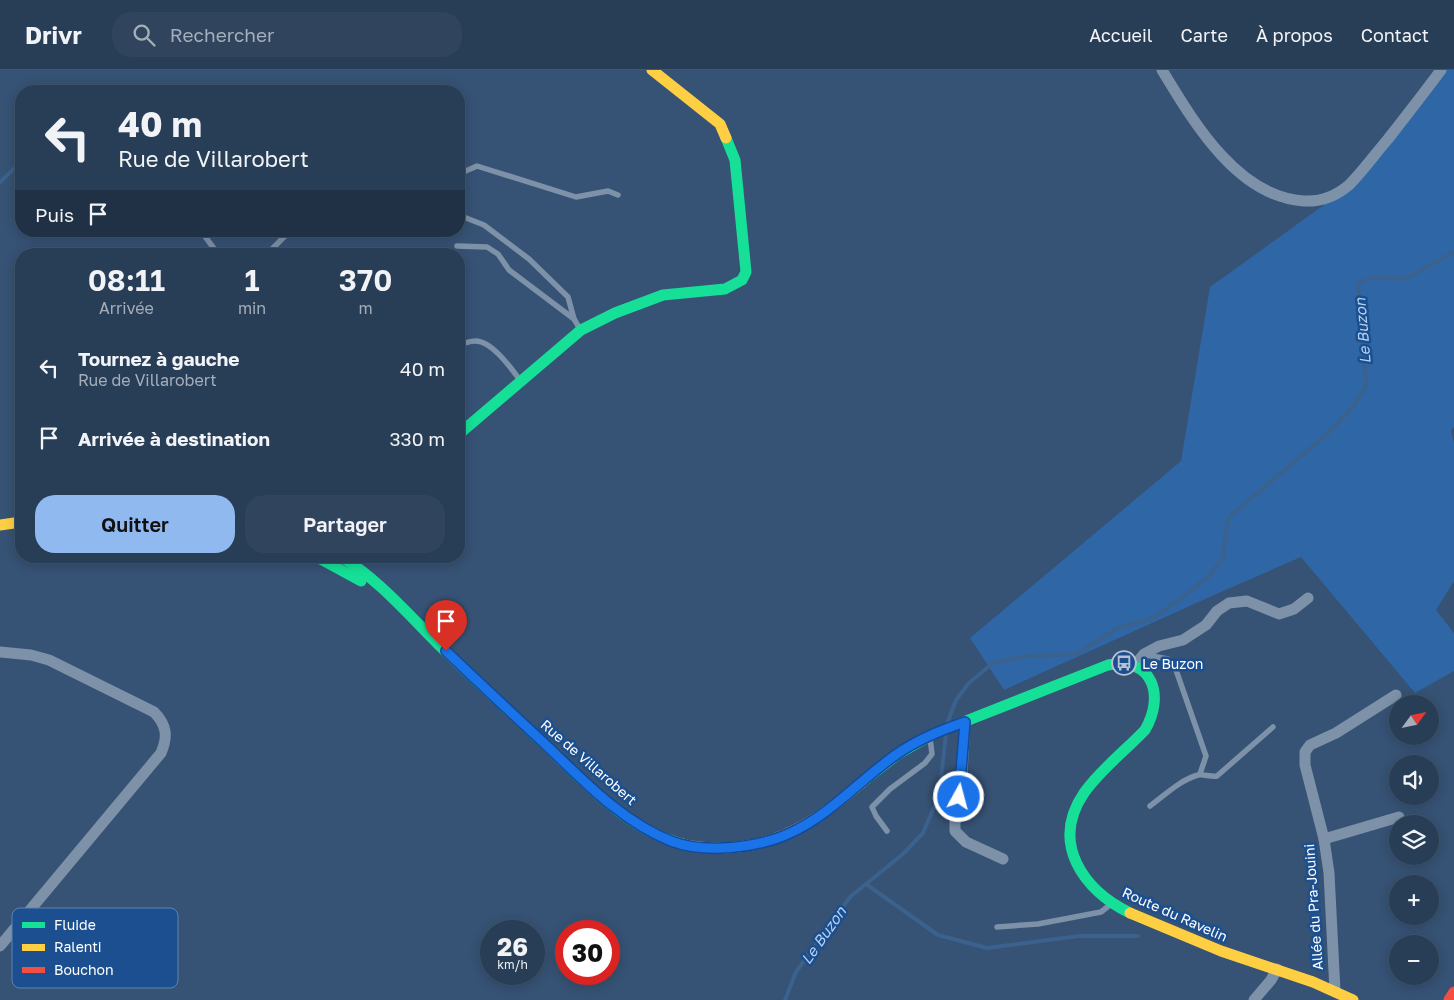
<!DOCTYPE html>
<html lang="fr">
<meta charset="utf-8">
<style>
:root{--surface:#283e57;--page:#30455d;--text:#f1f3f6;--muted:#a5aeba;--line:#44576d;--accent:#90b9f0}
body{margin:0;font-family:"Golos Text",sans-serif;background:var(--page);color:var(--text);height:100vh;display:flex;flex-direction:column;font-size:19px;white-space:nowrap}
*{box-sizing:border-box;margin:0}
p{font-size:16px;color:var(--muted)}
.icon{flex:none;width:28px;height:28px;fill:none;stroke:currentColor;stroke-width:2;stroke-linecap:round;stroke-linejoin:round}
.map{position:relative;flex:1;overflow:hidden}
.sheet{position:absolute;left:15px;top:178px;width:450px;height:315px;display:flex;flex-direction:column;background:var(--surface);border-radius:20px;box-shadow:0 2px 12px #0003,0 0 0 1px var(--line)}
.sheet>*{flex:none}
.top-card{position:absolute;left:15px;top:15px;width:450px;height:152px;border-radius:20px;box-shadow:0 2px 12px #0003,0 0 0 1px var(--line);background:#283e57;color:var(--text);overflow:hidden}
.needle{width:32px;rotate:57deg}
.tools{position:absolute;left:1389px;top:625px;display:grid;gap:10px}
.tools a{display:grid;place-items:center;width:50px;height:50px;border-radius:50%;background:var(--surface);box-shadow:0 2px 12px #0003,0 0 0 1px var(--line);font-size:25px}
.speed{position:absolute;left:480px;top:850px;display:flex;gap:10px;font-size:25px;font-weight:700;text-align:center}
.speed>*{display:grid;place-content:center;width:65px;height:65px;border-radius:50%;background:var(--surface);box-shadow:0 2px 12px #0003,0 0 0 1px var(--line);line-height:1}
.speed small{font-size:12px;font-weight:400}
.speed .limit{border:8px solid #d22;background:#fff;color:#111}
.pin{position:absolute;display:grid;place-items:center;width:42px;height:42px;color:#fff;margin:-51px -21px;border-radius:50% 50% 50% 0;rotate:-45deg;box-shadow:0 0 5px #0007}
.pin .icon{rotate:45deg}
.me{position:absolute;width:55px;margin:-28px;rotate:7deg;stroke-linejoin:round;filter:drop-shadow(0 0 4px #0008)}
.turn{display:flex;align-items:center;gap:18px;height:105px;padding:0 20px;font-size:22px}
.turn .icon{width:65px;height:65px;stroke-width:2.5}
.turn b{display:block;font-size:35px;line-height:42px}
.then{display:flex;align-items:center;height:48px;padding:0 20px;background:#0003;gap:10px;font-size:19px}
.eta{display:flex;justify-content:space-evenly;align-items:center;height:85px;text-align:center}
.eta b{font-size:30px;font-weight:600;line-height:35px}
.cta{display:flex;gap:10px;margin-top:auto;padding:10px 20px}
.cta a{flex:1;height:58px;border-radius:20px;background:var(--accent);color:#111;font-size:20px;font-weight:600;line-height:58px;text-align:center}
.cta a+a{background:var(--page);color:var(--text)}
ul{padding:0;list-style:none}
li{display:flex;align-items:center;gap:15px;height:70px;padding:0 20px}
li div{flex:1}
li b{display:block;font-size:19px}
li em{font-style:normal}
header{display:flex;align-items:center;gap:30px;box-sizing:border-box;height:70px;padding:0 25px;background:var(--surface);border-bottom:1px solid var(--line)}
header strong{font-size:24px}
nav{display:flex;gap:28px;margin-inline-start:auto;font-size:18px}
.search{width:350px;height:45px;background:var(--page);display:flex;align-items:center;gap:12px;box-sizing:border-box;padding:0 18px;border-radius:20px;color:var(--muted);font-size:19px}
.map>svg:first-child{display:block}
.green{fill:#2f66a5}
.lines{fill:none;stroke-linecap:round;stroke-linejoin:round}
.stream{stroke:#3b618d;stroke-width:4}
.lane{stroke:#7d92a8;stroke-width:5.5}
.street{stroke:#7d92a8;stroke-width:11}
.fast{stroke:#16e098;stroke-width:11}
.slow{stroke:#ffcf43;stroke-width:11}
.jam{stroke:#f24e42;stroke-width:11}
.route-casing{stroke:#114b97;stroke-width:12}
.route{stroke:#1a73e8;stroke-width:9}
.labels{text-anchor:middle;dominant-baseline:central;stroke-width:5;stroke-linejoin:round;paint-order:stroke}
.poi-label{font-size:14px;fill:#fff;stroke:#1b4f8f;text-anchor:start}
.street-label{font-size:14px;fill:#fff;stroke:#1b4f8f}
.water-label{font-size:15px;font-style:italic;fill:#b5d3f5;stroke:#1b4f8f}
.key{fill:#1b4f8f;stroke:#5f84b1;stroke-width:1}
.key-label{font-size:14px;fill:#fff}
</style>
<header>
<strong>Drivr</strong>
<div class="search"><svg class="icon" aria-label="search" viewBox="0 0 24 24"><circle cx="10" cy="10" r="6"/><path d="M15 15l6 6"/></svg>Rechercher</div>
<nav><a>Accueil</a><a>Carte</a><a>À propos</a><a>Contact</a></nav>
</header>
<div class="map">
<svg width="1454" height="930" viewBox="0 0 1454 930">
<rect width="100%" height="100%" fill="#365274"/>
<polygon class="green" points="1445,0 1454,0 1454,357 1451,360 1454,373 1454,511 1436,540 1454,563 1454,601 1415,623 1301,487 1214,525 1004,620 970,568 1181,391 1210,217 1353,114"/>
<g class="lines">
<g class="stream">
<polyline points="77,21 78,20"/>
<polyline points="0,112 21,92"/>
<polyline points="947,654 956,630 969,613 993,593 1029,586 1077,584 1118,558 1151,549 1175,533 1207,508 1223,488 1228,448 1326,365 1352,338 1366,317 1358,214 1374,207 1405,209 1454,182"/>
<polyline points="866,814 938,865 987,878 1079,866 1138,866"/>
<polyline points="785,930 796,902 850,827 903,784 923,763 939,726 946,664"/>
</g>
<g class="lane">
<polyline points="459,104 477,96 576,127 608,121 618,125"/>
<polyline points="459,142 461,146 484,155 529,189 568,227 574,249"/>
<polyline points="201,161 218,184"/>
<polyline points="457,176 487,177 498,184 509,200 574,249 580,259"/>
<polyline points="267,184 288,163 292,161"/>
<path d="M459 274C464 274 469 271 475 271 491 270 511 298 520 310"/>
<polyline points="1146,585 1168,589 1176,600 1206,686 1200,704"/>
<path d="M1150 736C1165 725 1180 710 1198 705 1203 704 1211 707 1217 706L1273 657"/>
<polyline points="887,761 876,746 872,737 890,719 925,693 932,684 930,668"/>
<polyline points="997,857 1038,854 1101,842 1111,834"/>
</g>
<g class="street">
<path d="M1162 0C1193 51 1237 127 1304 131 1321 132 1336 126 1349 115 1363 101 1375 84 1388 69 1406 46 1424 23 1441 0"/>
<path d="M0 582 31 585 49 590 154 642C167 655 168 667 161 683L0 876"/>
<polyline points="1134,596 1144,584 1159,576 1183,570 1206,555 1217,541 1229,533 1247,531 1279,544 1294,539 1308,528"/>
<polyline points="965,652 962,703 955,749 955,761 966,772 1003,789"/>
<polyline points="1324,769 1399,747"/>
<polyline points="1335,921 1329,803 1324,769 1305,695 1305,682 1310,675 1336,663 1396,625"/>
<polyline points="1254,930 1271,910 1277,899"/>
</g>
<g class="fast">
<polyline points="459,364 581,260 615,243 663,225 725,219 742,210 746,202 735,90 726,68"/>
<polyline points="315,486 361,511"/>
<path d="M340 486C378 509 407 543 438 574 478 613 520 650 560 689 595 722 634 762 683 774"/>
<path d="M866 709 898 684 933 664 1108 595C1153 586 1165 626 1145 660 1125 681 1101 699 1084 723 1050 773 1083 820 1130 843"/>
</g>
<g class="slow">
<polyline points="652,0 720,54 726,68"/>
<polyline points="0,455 21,452"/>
<path d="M683 774C696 778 711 778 724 778 785 776 822 746 866 709"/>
<polyline points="1130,843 1221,881 1313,912 1353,930"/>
</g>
<polyline class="jam" points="1449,930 1454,922"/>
</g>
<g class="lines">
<g class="route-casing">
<path id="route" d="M446 581C479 613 513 644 546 675 583 710 622 752 671 771 705 784 758 778 790 763 830 745 861 709 897 684 917 670 941 660 965 652L959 727"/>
</g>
<use href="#route" class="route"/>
</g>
<defs>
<g id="bus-ring" transform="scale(1.25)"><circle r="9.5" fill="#1b4f8f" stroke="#b9c2ce" stroke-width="1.5"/><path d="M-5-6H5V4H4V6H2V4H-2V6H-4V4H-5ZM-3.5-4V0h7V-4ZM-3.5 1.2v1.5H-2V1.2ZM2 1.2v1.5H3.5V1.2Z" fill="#b9c2ce"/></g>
</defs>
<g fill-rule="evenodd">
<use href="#bus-ring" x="1124" y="593"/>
</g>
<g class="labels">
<g class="poi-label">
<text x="1142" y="593">Le Buzon</text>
</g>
<g class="street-label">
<text transform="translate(589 692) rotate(41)">Rue de Villarobert</text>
<text transform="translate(1313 837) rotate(-94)">Allée du Pra-Jouini</text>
<text transform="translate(1175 844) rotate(24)">Route du Ravelin</text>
</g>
<g class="water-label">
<text transform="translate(1362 261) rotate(-95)">Le Buzon</text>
<text transform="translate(823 865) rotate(-55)">Le Buzon</text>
</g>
</g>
<rect x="12" y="838" width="166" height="80" rx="8" class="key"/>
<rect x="22" y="852" width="23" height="6" fill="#16e098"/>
<rect x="22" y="874" width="23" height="7" fill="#ffcf43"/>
<rect x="22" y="897" width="23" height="6" fill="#f24e42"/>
<g class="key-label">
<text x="54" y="860">Fluide</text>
<text x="54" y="882">Ralenti</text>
<text x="54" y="905">Bouchon</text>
</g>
</svg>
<div class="tools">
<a><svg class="needle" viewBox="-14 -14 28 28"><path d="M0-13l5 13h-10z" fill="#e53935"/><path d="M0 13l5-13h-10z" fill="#a5aeba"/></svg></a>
<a><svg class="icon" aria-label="sound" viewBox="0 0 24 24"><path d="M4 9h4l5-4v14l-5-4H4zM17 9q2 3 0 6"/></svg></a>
<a><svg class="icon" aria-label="layers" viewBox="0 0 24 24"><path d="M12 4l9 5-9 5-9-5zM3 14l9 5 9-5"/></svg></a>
<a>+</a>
<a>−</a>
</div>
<div class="speed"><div>26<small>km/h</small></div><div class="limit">30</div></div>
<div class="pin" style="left:446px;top:581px;background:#d93025"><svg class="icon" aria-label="arrive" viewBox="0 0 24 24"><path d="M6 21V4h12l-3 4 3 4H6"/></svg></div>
<svg class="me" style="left:959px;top:727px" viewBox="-20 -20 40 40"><circle r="17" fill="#1a73e8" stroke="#fff" stroke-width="3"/><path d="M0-11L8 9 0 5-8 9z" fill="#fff"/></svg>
<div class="top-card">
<div class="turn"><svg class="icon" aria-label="left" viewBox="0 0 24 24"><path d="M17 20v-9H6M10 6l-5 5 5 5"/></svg><div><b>40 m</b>Rue de Villarobert</div></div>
<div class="then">Puis<svg class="icon" aria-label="arrive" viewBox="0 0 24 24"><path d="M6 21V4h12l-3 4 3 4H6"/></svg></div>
</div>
<section class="sheet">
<div class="eta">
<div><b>08:11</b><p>Arrivée</p></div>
<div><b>1</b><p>min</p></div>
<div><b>370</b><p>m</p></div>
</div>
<ul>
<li><svg class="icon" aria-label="left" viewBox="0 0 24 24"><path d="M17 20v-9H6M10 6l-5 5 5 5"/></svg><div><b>Tournez à gauche</b><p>Rue de Villarobert</p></div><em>40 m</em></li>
<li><svg class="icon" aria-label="arrive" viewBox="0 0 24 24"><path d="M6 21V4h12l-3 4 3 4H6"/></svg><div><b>Arrivée à destination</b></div><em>330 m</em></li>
</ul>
<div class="cta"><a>Quitter</a><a>Partager</a></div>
</section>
</div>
